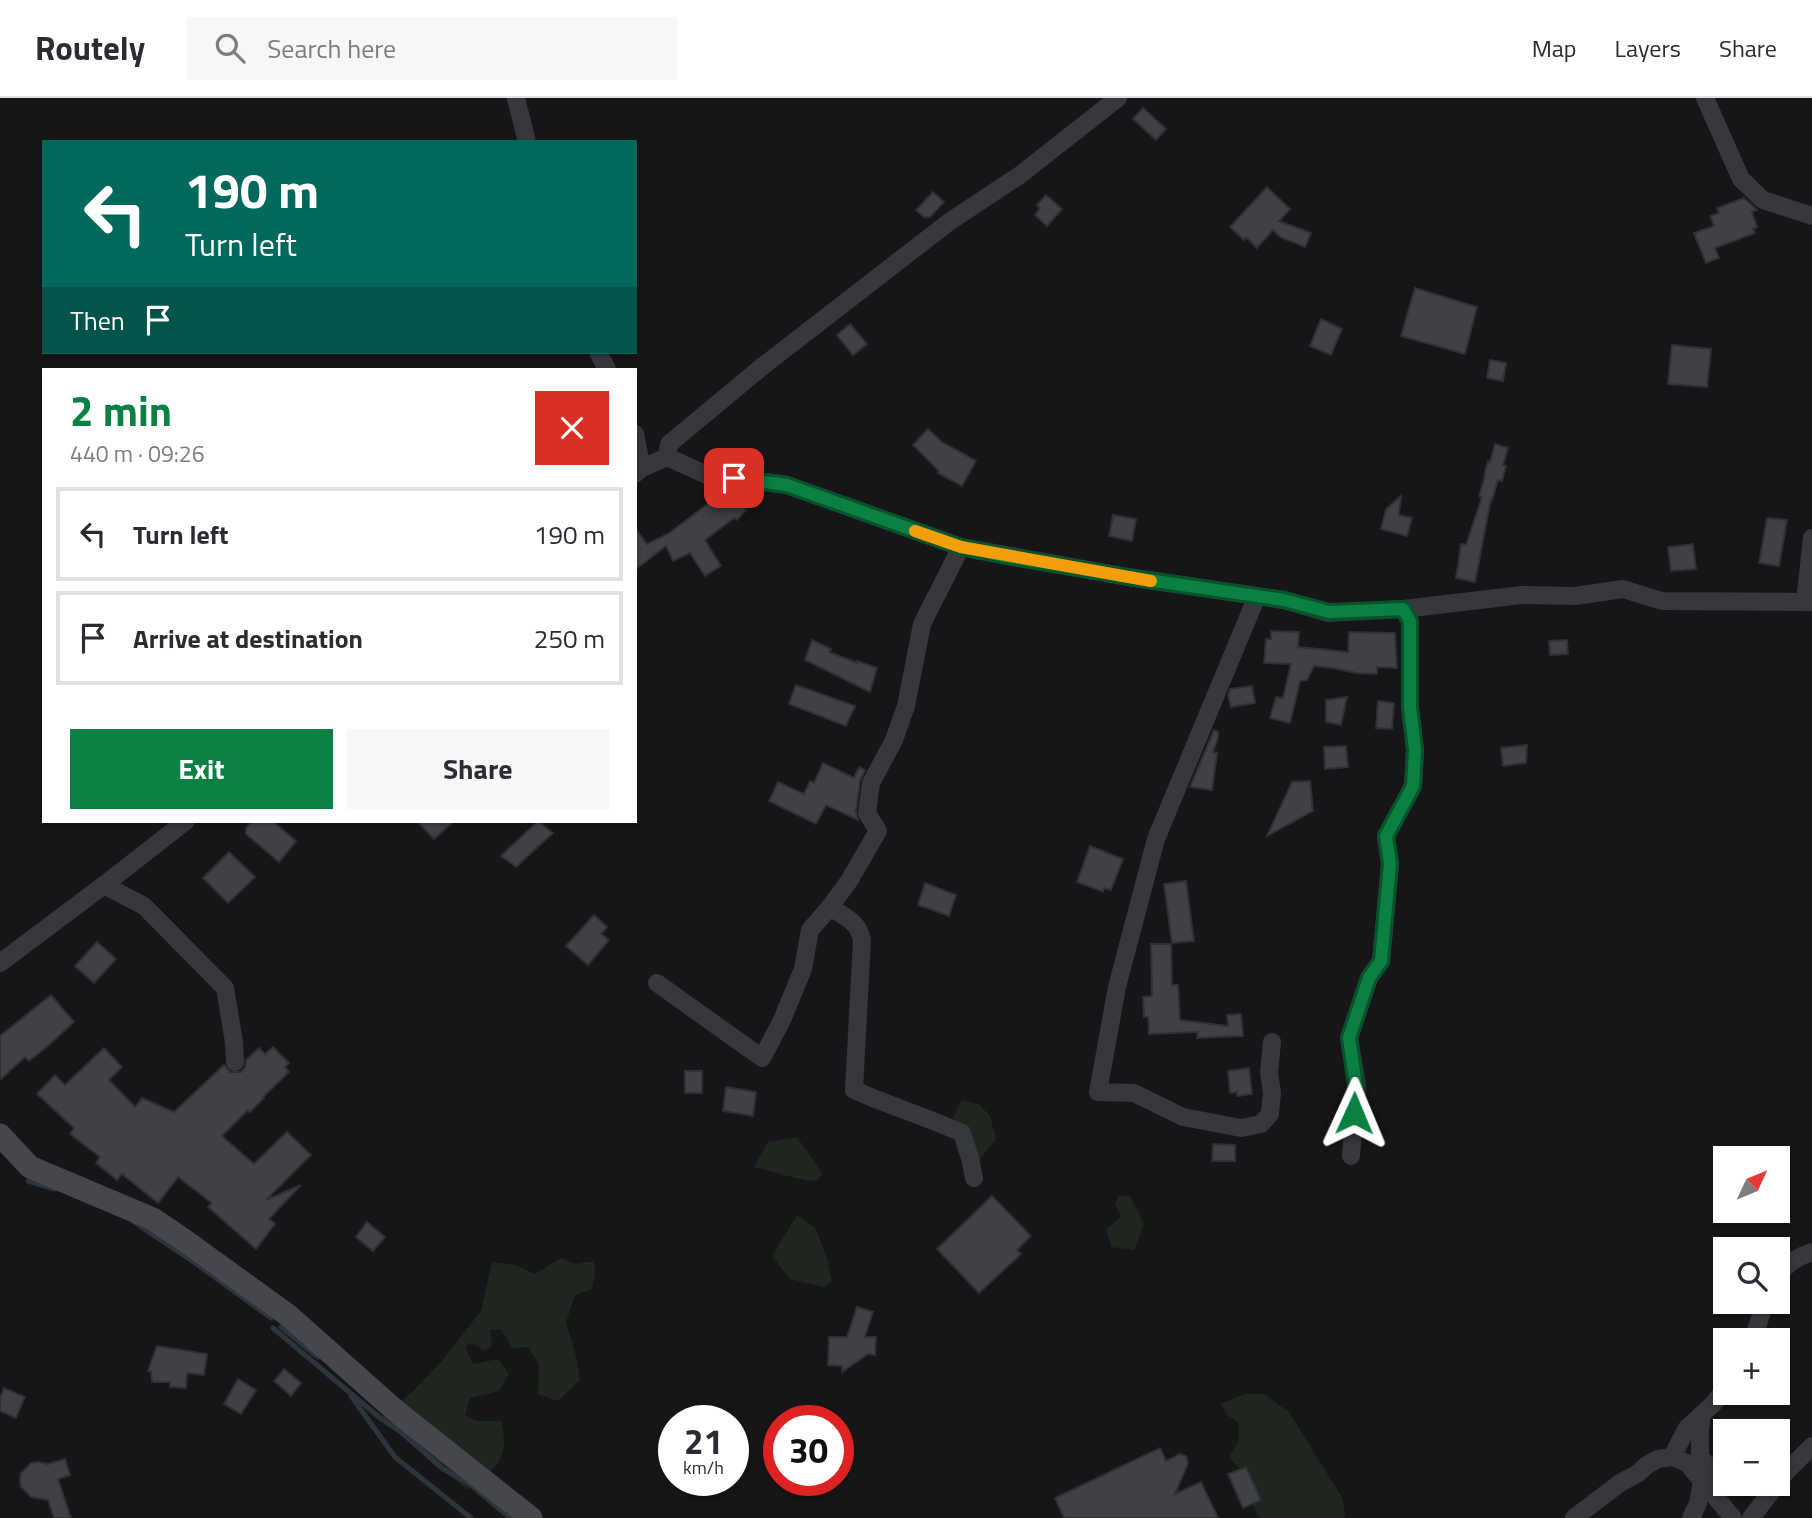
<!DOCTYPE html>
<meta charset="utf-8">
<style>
:root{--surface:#fff;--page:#f7f7f7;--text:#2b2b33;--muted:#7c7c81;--line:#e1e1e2;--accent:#0b8043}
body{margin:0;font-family:"Titillium Web",sans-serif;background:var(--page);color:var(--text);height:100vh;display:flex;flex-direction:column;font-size:26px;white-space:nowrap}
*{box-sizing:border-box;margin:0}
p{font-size:23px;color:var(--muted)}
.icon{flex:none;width:38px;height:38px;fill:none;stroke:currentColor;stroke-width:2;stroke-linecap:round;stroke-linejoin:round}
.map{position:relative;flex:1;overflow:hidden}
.details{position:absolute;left:42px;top:270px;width:595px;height:455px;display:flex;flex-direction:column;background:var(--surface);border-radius:0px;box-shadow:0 2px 5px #0004}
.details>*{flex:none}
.top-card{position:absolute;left:42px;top:42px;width:595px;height:214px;border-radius:0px;box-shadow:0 2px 5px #0004;background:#00695c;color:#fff;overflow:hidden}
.needle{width:46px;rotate:46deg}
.tools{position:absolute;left:1713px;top:1048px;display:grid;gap:14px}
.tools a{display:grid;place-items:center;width:77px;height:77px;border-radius:0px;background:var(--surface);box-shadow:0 2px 5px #0004;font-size:35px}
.speed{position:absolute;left:658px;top:1307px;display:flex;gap:14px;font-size:35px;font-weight:700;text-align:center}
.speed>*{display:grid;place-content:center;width:91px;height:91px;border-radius:50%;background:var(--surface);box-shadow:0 2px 5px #0004;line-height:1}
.speed small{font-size:18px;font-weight:400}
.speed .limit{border:10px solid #d22;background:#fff;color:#111}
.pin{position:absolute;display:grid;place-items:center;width:60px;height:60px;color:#fff;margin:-30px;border-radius:14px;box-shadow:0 4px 10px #0006}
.me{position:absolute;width:77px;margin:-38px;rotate:1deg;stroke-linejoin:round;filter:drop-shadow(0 0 5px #0008)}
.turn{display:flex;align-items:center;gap:24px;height:147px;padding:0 28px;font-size:32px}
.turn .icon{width:91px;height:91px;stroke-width:2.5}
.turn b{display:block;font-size:49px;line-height:60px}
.then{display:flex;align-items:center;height:66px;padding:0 28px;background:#0003;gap:14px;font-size:26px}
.round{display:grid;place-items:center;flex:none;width:74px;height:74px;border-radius:0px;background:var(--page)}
.summary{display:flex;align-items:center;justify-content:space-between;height:119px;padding:0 28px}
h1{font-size:42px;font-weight:700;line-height:52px;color:var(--accent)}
.button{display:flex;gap:14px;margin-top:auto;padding:14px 28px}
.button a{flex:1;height:80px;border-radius:0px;background:var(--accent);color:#fff;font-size:28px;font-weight:700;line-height:80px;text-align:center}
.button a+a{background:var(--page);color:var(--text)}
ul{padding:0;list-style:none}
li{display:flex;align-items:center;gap:21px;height:94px;margin:0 14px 10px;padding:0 14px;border:4px solid var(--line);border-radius:0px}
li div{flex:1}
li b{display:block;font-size:26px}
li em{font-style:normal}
header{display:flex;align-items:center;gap:42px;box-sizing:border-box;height:98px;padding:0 35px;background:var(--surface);border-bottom:2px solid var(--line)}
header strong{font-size:33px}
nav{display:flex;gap:38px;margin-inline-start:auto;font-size:24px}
.search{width:490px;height:63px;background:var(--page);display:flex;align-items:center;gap:18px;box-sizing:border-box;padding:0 24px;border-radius:0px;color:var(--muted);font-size:26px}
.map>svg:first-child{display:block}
.green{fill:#1e261f}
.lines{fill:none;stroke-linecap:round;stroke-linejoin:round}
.stream{stroke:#2c353c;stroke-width:5}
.building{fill:#404145;stroke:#303034;stroke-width:2}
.street{stroke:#37383d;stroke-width:18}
.secondary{stroke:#45474d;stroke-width:23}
.route-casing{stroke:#07532c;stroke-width:18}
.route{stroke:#0b8043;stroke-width:12}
.slow{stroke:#f59e0b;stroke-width:12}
</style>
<header>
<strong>Routely</strong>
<div class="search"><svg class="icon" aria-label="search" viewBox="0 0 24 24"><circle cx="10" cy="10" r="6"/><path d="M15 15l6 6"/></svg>Search here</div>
<nav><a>Map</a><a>Layers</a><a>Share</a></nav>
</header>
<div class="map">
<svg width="1812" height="1420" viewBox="0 0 1812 1420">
<rect width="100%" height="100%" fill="#161618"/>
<g class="green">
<polygon points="962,1002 979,1006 990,1018 996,1041 981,1060 970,1070 961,1062 953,1019"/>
<path d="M797 1039 823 1076 816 1083C794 1082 775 1073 754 1069L768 1044Z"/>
<polygon points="1118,1098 1130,1098 1144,1126 1134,1152 1111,1149 1106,1131 1121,1119 1115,1106"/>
<polygon points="797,1117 816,1131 827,1161 832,1183 824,1189 790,1181 772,1158"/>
<path d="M561 1160 576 1166 594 1163 595 1175 592 1191 575 1197 566 1224 577 1262 580 1282 558 1303 538 1296 539 1267 528 1249 512 1250 501 1231 490 1232 492 1248 485 1253 471 1245 465 1248 473 1266 498 1261 509 1276 499 1293 470 1300 465 1317 476 1323H501C511 1362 495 1370 468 1392L380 1320 413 1293 441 1264 481 1213 492 1164 516 1167 535 1176Z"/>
<polygon points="1244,1296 1264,1296 1289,1314 1343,1401 1345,1420 1262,1420 1258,1417 1249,1398 1254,1386 1229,1359 1239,1342 1238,1324 1227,1317 1221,1306"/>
</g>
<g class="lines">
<g class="stream">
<polyline points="28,1083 55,1091"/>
<polyline points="134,1124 195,1165 271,1220"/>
<polyline points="281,1229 318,1259"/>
<polyline points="273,1230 380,1320 401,1334 443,1371 470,1386 510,1420"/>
<polyline points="351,1298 395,1359 471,1420"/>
</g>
</g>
<g class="building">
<polygon points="1143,10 1166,31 1156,42 1133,21"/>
<polygon points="1267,89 1290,111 1279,123 1311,135 1305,149 1280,139 1273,132 1257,150 1246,139 1244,142 1230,129"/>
<polygon points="933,94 944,104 930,119 924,119 916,112"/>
<polygon points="1046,97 1062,111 1047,128 1035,117 1040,110 1037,107"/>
<polygon points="1744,100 1757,112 1752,114 1757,129 1753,131 1755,135 1715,150 1719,160 1706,165 1694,135 1714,128 1710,118 1719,115 1717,110"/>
<polygon points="1415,190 1477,209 1465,256 1401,238"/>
<polygon points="1321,221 1342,231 1331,257 1310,248"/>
<polygon points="850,226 867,246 853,257 837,237"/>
<polygon points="1672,247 1711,251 1707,289 1668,286"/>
<polygon points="1490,262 1506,265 1503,283 1487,280"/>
<polygon points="928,331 942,344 976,363 962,388 938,375 939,373 913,347"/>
<polygon points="1495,346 1508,350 1503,367 1506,368 1502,383 1498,382 1492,402 1491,401 1475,484 1456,480 1461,446 1466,447 1482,399 1479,398 1485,378 1484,378 1488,363 1490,364"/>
<polygon points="716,390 724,391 746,412 737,422 734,420 705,442 721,468 705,478 690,455 673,463 666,448 635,472 635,430 647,446 668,436 714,401 709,396"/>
<polygon points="1401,398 1399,417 1412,420 1407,438 1381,431 1386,411"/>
<polygon points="1113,417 1136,421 1132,443 1109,438"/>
<polygon points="1767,420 1787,422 1779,468 1759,465"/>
<polygon points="1693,446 1696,471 1671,473 1668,449"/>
<polygon points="1271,533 1299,534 1298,549 1348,554 1349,534 1395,535 1397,570 1377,569 1377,576 1356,575 1333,570 1314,568 1307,582 1300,583 1290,625 1270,620 1276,599 1283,600 1291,566 1264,565 1266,541 1271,541"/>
<polygon points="812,542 831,551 829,554 857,565 857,563 877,570 870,594 805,562"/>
<polygon points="1567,542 1568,556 1550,557 1549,543"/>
<polygon points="796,587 855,608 846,628 789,606"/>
<polygon points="1252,588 1255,605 1231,609 1228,597 1230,591"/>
<polygon points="1347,599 1341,627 1326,624 1326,602"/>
<polygon points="1378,603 1394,605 1392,631 1376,630"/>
<polygon points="1214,632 1218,634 1218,640 1213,654 1217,655 1212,692 1190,689"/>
<polygon points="1527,647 1526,665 1503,668 1501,650"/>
<polygon points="1346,648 1348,669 1325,671 1324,649"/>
<polygon points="823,665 854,680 859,669 865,672 860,683 856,713 858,722 826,707 816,726 769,703 778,684 804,696 810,683 814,685"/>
<polygon points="1310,683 1313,713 1267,738 1292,684"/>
<polygon points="252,723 273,723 296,743 279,764 246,736 246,730"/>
<polygon points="417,723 454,723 434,741"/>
<polygon points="538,723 553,735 516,769 501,758"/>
<polygon points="1090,748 1123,761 1111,792 1104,790 1103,794 1077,784"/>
<polygon points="229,754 255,779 228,805 203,780"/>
<polygon points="1186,783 1194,843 1172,845 1164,786"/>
<polygon points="925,785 956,797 949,818 918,807"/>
<polygon points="594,817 607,829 601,836 609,842 588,867 566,848"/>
<polygon points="97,844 116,861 94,885 75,868"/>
<polygon points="1151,846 1171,846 1172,887 1178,887 1180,922 1228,928 1227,917 1241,916 1243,938 1197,940 1198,934 1149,936 1148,919 1144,919 1143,899 1152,898"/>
<polygon points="51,897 74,924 49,947 29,963 25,959 0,982 0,938"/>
<polygon points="273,949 289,965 285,969 289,974 263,999 264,1000 250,1014 248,1012 222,1038 254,1066 287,1034 311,1057 266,1102 301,1087 269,1121 275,1126 256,1151 208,1109 212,1105 178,1079 158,1105 122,1076 117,1082 96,1065 100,1059 70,1036 74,1030 37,996 55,977 65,987 104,950 122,969 109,982 135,1009 142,1000 174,1014 224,967 230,974 241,974 245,969 246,962 259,950 265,956"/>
<polygon points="1249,970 1252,996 1237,998 1237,994 1230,995 1228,973"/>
<rect x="685" y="973" width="17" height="22"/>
<polygon points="726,989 756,994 753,1018 723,1013"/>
<polygon points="1213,1046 1235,1047 1235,1063 1212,1063"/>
<polygon points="992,1098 1031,1138 1017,1152 1021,1156 979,1195 937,1151"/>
<polygon points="367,1124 385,1139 373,1153 356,1139"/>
<polygon points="857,1209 873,1214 865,1239 876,1239 875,1257 868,1256 842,1274 842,1268 828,1267 829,1239 847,1239"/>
<polygon points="157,1248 207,1256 204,1277 187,1275 186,1290 170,1289 170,1284 152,1284 151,1273 148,1273"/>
<polygon points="284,1271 301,1285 291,1298 274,1283"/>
<polygon points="238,1281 256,1292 241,1316 224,1306"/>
<polygon points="4,1290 25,1299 16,1320 0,1313 0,1300"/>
<polygon points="1160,1350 1166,1363 1180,1356 1186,1358 1188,1365 1175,1396 1201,1384 1218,1420 1064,1420 1055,1400"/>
<polygon points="65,1361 70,1377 58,1381 71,1420 54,1420 48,1402 31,1399 21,1389 20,1382 21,1375 31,1365 38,1364 48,1366"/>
<polygon points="1246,1369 1261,1402 1243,1410 1228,1376"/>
</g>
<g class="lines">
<g class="street">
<polyline points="516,0 527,44"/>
<polyline points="1705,0 1741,81 1763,102 1812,118"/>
<polyline points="598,254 607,271"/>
<polyline points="635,336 642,370"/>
<polyline points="667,359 669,346 763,268 949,124 1020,77 1118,0"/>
<polyline points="635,376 642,370 667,359 707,377 787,387 961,449 1128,479 1284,502 1329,515 1403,511 1522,497 1575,498 1623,491 1662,503 1812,504"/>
<polyline points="1257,498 1156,741 1117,889 1098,994 1134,995 1183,1019 1241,1030 1261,1026 1270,1016 1272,995 1269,974 1272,944"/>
<polyline points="1805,504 1812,440"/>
<polyline points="104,787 144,808 225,890 234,944 235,964"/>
<path d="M830 809C845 819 858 823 862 842L854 992C890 1008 927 1019 962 1035L970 1060 974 1080"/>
<polyline points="0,865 104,787 186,723"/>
<polyline points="657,885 762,960 782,922 803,871 810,832 830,809 849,783 878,733 867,715 871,685 894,642 906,608 922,526 961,449"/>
<polyline points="1351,1058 1357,987 1349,940 1369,880 1381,863 1390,766 1386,738 1413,688 1415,652 1410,609 1410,523 1403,511"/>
<path d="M1778 1178C1787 1165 1797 1159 1812 1154"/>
<polyline points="1753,1242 1765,1204"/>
<polyline points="1702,1316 1700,1333 1700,1360 1703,1363 1707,1388"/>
<polyline points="1672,1359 1687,1330 1713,1306 1726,1290"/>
<polyline points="1703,1363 1711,1369 1726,1368"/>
<polyline points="1778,1384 1787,1373 1812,1348"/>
<polyline points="1574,1420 1620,1385 1637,1376 1647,1367 1658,1361 1672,1359 1687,1365 1733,1420"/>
<polyline points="1691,1420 1698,1405 1702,1383"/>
<polyline points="1751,1420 1777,1386"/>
</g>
<polyline class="secondary" points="0,1037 30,1069 153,1121 184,1142 289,1218 397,1314 531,1420"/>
</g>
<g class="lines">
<g class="route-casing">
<polyline id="route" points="734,380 787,387 961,449 1006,458 1128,479 1284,502 1329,514 1403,511 1410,523 1410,609 1415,652 1413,688 1386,738 1390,766 1381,863 1369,880 1349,940 1356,987 1354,1015"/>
</g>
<use href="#route" class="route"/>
<polyline class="slow" points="915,433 961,449 1151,483"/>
</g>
</svg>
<div class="tools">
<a><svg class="needle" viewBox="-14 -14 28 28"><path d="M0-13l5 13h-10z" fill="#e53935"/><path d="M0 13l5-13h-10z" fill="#7c7c81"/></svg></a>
<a><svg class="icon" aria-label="search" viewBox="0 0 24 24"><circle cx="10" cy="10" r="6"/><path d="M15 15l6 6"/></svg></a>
<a>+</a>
<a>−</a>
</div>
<div class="speed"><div>21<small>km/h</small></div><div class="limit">30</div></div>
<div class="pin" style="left:734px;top:380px;background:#d93025"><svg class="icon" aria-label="arrive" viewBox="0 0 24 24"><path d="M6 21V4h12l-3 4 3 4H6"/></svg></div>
<svg class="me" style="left:1354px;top:1015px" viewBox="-20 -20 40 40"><path d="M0-17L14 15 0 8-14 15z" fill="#0b8043" stroke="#fff" stroke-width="4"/></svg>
<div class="top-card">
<div class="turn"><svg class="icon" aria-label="left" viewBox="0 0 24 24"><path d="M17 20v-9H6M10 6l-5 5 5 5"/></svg><div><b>190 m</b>Turn left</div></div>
<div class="then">Then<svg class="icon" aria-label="arrive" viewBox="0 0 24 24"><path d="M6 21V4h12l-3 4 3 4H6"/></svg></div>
</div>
<section class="details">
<div class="summary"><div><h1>2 min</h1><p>440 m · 09:26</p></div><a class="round" style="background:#d93025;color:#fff"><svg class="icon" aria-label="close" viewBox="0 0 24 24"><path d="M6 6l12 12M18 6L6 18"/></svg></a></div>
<ul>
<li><svg class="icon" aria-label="left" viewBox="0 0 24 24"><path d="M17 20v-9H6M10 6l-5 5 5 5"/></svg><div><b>Turn left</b></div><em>190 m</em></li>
<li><svg class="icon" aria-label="arrive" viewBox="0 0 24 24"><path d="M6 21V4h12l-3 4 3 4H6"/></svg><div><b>Arrive at destination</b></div><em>250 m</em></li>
</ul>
<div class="button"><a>Exit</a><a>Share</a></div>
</section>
</div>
